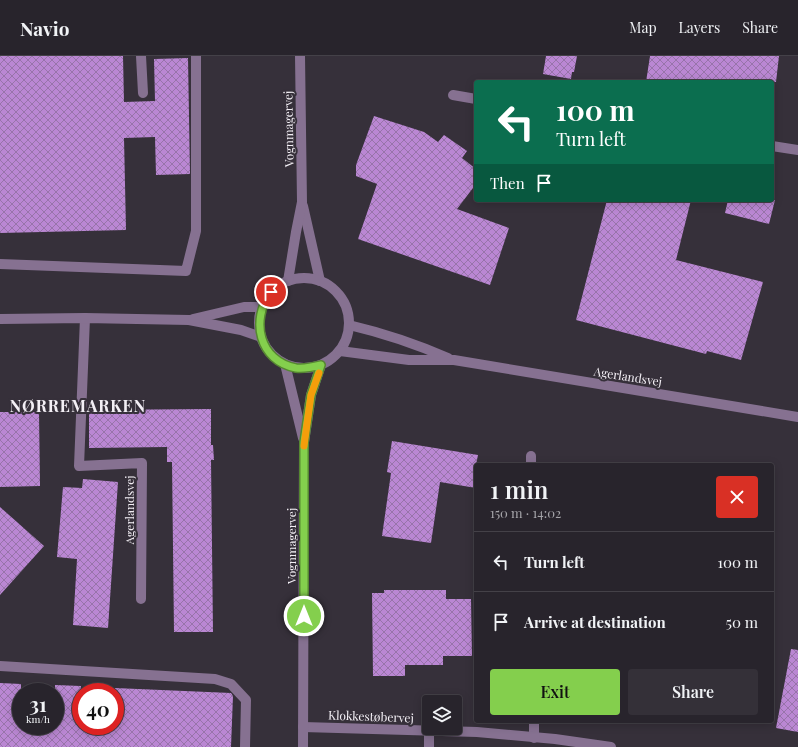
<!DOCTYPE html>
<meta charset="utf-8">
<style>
:root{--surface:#28242c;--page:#343038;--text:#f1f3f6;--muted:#a5a4a9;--line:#444148;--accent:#84cf4d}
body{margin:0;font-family:"Playfair Display",serif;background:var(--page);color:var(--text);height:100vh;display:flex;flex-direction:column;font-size:15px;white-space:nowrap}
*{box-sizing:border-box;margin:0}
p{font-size:13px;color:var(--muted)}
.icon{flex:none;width:22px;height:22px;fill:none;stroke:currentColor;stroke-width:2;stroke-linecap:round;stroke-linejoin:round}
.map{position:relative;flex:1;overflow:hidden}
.panel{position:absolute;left:474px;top:407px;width:300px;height:260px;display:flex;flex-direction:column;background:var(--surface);border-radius:4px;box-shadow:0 2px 10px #0003,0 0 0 1px var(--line)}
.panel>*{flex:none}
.banner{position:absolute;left:474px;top:24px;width:300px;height:122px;border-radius:4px;box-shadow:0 2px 10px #0003,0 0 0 1px var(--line);background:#0b6e4f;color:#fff;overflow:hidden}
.fabs{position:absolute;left:422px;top:639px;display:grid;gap:8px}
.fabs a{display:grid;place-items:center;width:40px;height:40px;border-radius:4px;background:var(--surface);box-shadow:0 2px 10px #0003,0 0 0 1px var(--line);font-size:20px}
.speed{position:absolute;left:12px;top:627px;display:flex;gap:8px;font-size:20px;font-weight:700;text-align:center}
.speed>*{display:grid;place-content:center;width:52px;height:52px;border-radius:50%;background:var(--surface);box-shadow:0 2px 10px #0003,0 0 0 1px var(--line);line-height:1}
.speed small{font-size:10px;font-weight:400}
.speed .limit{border:6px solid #d22;background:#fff;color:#111}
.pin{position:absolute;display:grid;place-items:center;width:34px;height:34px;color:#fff;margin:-17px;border:2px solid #fff;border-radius:50%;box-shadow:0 1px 4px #0007}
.me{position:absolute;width:44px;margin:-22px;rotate:0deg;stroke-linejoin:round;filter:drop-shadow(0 0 3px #0008)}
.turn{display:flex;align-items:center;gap:14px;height:84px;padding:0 16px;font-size:18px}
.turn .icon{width:52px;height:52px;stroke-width:2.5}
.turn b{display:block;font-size:28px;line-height:34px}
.then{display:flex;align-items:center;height:38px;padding:0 16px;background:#0003;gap:8px;font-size:15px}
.round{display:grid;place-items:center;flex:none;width:42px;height:42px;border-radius:4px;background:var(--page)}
.overview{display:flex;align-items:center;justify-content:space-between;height:68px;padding:0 16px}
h1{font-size:24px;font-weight:600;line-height:30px}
.action{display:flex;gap:8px;margin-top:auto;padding:8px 16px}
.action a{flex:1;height:46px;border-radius:4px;background:var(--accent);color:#111;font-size:16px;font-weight:600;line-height:46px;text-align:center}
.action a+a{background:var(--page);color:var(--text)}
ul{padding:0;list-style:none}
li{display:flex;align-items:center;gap:12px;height:60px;padding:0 16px;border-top:1px solid var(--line)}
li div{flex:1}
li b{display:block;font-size:15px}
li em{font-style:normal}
header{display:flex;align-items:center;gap:24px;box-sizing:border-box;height:56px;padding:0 20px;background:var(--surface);border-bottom:1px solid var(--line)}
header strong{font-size:19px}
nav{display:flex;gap:22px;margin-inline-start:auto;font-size:14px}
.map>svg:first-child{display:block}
.building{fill:url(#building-cross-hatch)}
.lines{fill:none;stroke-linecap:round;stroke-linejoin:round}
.minor{stroke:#867191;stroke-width:10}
.route-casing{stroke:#568732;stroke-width:10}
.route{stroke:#84cf4d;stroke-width:7}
.slow{stroke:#f59e0b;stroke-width:7}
.labels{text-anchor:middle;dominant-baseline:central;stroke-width:4;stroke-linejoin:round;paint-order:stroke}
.street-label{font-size:12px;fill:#f3eff5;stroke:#36303a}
.district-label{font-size:16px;font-weight:bold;letter-spacing:1px;fill:#f3eff5;stroke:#36303a}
</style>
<header>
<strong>Navio</strong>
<nav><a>Map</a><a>Layers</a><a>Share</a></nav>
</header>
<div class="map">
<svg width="798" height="691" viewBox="0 0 798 691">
<defs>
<pattern id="building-cross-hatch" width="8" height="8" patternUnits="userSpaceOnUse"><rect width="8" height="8" fill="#ba87d3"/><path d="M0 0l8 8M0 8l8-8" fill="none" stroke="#9874aa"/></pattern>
</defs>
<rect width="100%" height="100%" fill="#36303a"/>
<g class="building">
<polygon points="0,0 123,0 124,46 155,45 154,3 188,2 190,118 156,119 155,81 124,82 126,174 0,177"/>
<polygon points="546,0 577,0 574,16 572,16 571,23 543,18"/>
<polygon points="650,0 779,0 776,26 646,26"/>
<polygon points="374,60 424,76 438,86 444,79 467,95 462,102 476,113 476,128 457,153 509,172 490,229 358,183 377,128 356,120 356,109"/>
<polygon points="607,144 691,144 676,204 763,226 741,304 707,295 706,298 576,264"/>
<polygon points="728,144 775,144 769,168 725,157"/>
<polygon points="211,353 211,389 213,389 214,404 211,404 213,576 174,576 172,406 167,406 167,391 89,392 89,354"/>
<polygon points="0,356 39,356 40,430 0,431"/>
<polygon points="392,385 478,399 476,409 476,432 440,426 431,487 382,480 391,417 387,416"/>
<polygon points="83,423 118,426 108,572 73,569 77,503 57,501 63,431 82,432"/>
<polygon points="0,451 44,490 0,539"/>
<polygon points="384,534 446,534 446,543 471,543 472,600 443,600 443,609 405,609 405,620 373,620 372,537 384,537"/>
<polygon points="791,593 798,594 798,676 776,672"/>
<polygon points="0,627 21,628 21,670 55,670 55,629 81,630 81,670 115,670 115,632 231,637 233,640 231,691 0,691"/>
</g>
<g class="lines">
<g class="minor">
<polyline points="141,0 143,37"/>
<polyline points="453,39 476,43"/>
<polyline points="772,90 798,94"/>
<polyline points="303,150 320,225"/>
<polyline points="0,208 186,215 196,175 196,0"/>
<circle cx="304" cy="267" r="45"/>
<polyline points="288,225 296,176 302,146 300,0"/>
<polyline points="85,262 79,410 142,407 141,543"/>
<polyline points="0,263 85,262 189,264 241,274 261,281"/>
<polyline points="193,263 244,251 262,251"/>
<path d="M349 269C383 277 416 288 448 302"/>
<polyline points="340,295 409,304 454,304 798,361"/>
<polyline points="285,308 303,382"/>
<polyline points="531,400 531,409"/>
<polyline points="0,610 215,623 231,628 246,644 245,691"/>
<polyline points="534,665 534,682"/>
<polyline points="303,671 477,676 555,683 611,691"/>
<polyline points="429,675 429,691"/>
<polyline points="303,691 304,386 311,339 321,309"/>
</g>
</g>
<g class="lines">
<g class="route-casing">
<path id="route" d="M271 236C250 264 259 305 296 312 305 313 313 311 321 309L311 339 304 386V560"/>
</g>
<use href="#route" class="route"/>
<polyline class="slow" points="304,390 311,339 319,317"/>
</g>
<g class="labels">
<g class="street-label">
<text transform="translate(288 73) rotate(-91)">Vognmagervej</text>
<text transform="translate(628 320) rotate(9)">Agerlandsvej</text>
<text transform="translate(129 454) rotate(-90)">Agerlandsvej</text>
<text transform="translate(291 490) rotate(-90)">Vognmagervej</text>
<text transform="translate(371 660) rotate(2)">Klokkestøbervej</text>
</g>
<g class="district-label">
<text x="78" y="349">NØRREMARKEN</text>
</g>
</g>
</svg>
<div class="fabs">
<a><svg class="icon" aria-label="layers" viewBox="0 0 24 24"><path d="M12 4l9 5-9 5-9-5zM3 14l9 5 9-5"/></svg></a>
</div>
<div class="speed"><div>31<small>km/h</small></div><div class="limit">40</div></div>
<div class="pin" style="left:271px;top:236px;background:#d93025"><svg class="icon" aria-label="arrive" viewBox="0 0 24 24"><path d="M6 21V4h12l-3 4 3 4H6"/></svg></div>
<svg class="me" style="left:304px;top:560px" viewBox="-20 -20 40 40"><circle r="17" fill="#84cf4d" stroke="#fff" stroke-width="3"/><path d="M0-11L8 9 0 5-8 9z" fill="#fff"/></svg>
<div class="banner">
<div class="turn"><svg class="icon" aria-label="left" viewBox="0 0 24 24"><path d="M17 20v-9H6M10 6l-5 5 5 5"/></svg><div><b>100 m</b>Turn left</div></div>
<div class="then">Then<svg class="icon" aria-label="arrive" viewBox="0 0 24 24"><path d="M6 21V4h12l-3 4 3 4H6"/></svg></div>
</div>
<section class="panel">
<div class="overview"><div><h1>1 min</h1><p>150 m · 14:02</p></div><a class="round" style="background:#d93025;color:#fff"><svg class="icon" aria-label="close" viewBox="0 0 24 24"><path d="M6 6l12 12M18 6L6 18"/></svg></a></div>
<ul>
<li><svg class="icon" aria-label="left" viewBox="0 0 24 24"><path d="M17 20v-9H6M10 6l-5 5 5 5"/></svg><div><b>Turn left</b></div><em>100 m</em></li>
<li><svg class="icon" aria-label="arrive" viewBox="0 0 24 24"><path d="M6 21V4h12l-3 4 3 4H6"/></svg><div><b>Arrive at destination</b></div><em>50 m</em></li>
</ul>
<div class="action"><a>Exit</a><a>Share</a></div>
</section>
</div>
